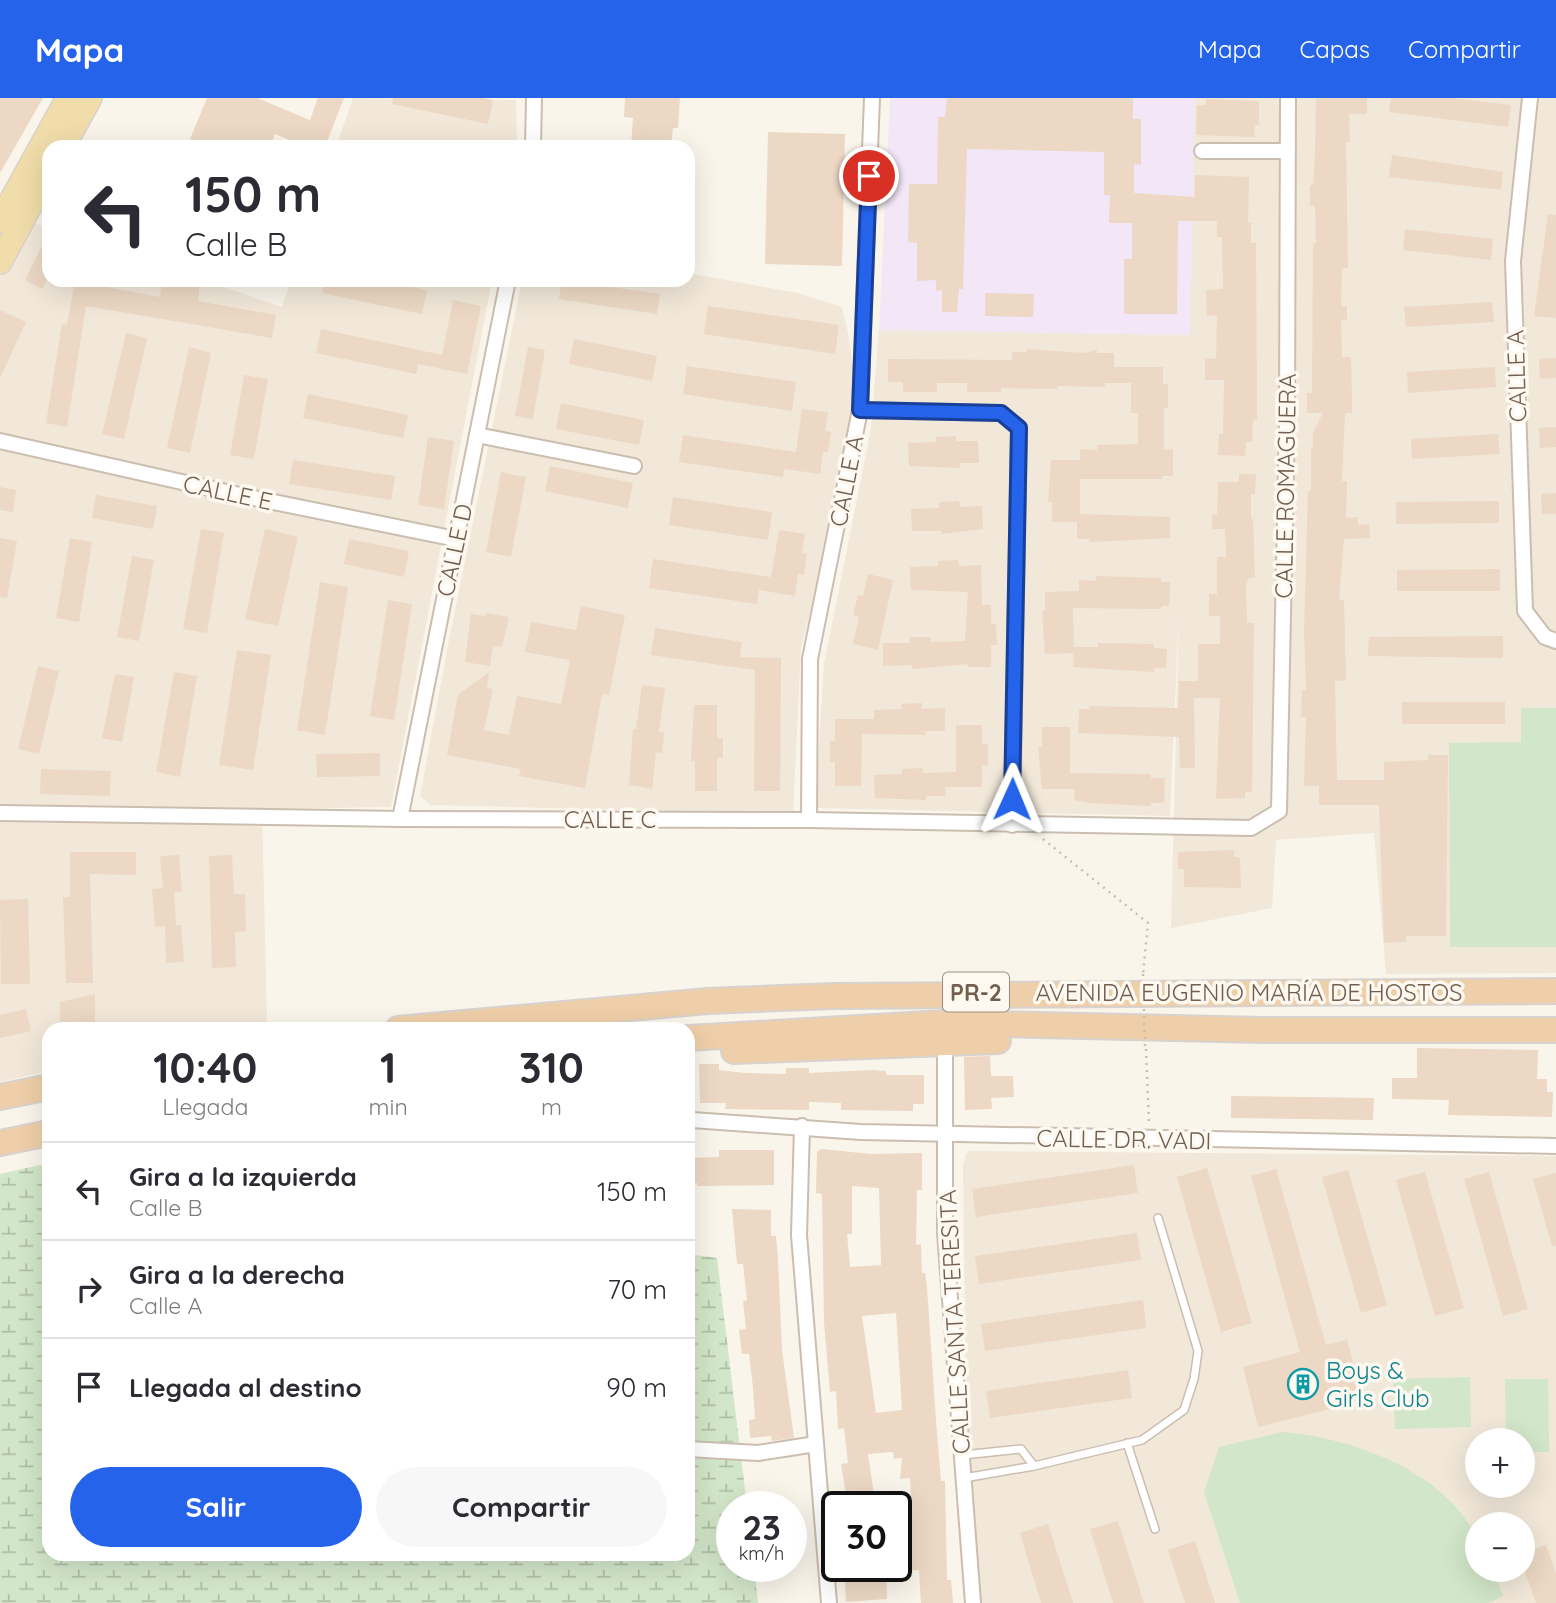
<!DOCTYPE html>
<html lang="es">
<meta charset="utf-8">
<style>
:root{--surface:#fff;--page:#f7f7f7;--text:#2b2b33;--muted:#7c7c81;--line:#e1e1e2;--accent:#2563eb}
body{margin:0;font-family:Quicksand,sans-serif;background:var(--page);color:var(--text);height:100vh;display:flex;flex-direction:column;font-size:26px;white-space:nowrap}
*{box-sizing:border-box;margin:0}
p{font-size:23px;color:var(--muted)}
.icon{flex:none;width:38px;height:38px;fill:none;stroke:currentColor;stroke-width:2;stroke-linecap:round;stroke-linejoin:round}
.map{position:relative;flex:1;overflow:hidden}
.drawer{position:absolute;left:42px;top:924px;width:653px;height:539px;display:flex;flex-direction:column;background:var(--surface);border-radius:21px;box-shadow:0 7px 28px #0002}
.drawer>*{flex:none}
.top-card{position:absolute;left:42px;top:42px;width:653px;height:147px;border-radius:21px;box-shadow:0 7px 28px #0002;background:#fff;color:var(--text);overflow:hidden}
.fabs{position:absolute;left:1465px;top:1330px;display:grid;gap:14px}
.fabs a{display:grid;place-items:center;width:70px;height:70px;border-radius:50%;background:var(--surface);box-shadow:0 7px 28px #0002;font-size:35px}
.speed{position:absolute;left:716px;top:1393px;display:flex;gap:14px;font-size:35px;font-weight:700;text-align:center}
.speed>*{display:grid;place-content:center;width:91px;height:91px;border-radius:50%;background:var(--surface);box-shadow:0 7px 28px #0002;line-height:1}
.speed small{font-size:18px;font-weight:400}
.speed .limit{border:4px solid #111;border-radius:10px;background:#fff;color:#111}
.pin{position:absolute;display:grid;place-items:center;width:60px;height:60px;color:#fff;margin:-30px;border:4px solid #fff;border-radius:50%;box-shadow:0 2px 7px #0007}
.me{position:absolute;width:77px;margin:-38px;rotate:1deg;stroke-linejoin:round;filter:drop-shadow(0 0 5px #0008)}
.turn{display:flex;align-items:center;gap:24px;height:147px;padding:0 28px;font-size:32px}
.turn .icon{width:91px;height:91px;stroke-width:2.5}
.turn b{display:block;font-size:49px;line-height:60px}
.eta{display:flex;justify-content:space-evenly;align-items:center;height:119px;text-align:center}
.eta b{font-size:42px;font-weight:700;line-height:49px}
.button{display:flex;gap:14px;margin-top:auto;padding:14px 28px}
.button a{flex:1;height:80px;border-radius:42px;background:var(--accent);color:#fff;font-size:28px;font-weight:700;line-height:80px;text-align:center}
.button a+a{background:var(--page);color:var(--text)}
ul{padding:0;list-style:none}
li{display:flex;align-items:center;gap:21px;height:98px;padding:0 28px;border-top:2px solid var(--line)}
li div{flex:1}
li b{display:block;font-size:26px}
li em{font-style:normal}
header{display:flex;align-items:center;gap:42px;box-sizing:border-box;height:98px;padding:0 35px;background:var(--accent);color:#fff}
header strong{font-size:33px}
nav{display:flex;gap:38px;margin-inline-start:auto;font-size:24px}
.map>svg:first-child{display:block}
.residential{fill:#f1e8d9;fill-rule:evenodd}
.education{fill:#f2e6f7}
.green{fill:#d2e6c9}
.wetland{fill:url(#wetland-marsh)}
.building{fill:#ecd8c4;fill-rule:evenodd}
.lines{fill:none;stroke-linecap:round;stroke-linejoin:round}
.service-casing{stroke:#cbbeb0;stroke-width:10}
.minor-casing{stroke:#cbbeb0;stroke-width:18}
.primary-casing{stroke:#d8d2ce;stroke-width:26}
.trunk-casing{stroke:#d8d2ce;stroke-width:28}
.path{stroke:#d1bca7;stroke-width:2.5;stroke-dasharray:2 5;stroke-linecap:butt}
.service{stroke:#fff;stroke-width:7}
.minor{stroke:#fff;stroke-width:14}
.primary{stroke:#f1ddaa;stroke-width:23}
.trunk{stroke:#efcfa9;stroke-width:24}
.path-bridge{stroke:#d1bca7;stroke-width:2.5;stroke-dasharray:2 5;stroke-linecap:butt}
.route-casing{stroke:#184099;stroke-width:18}
.route{stroke:#2563eb;stroke-width:12}
.labels{text-anchor:middle;dominant-baseline:central;stroke-width:7;stroke-linejoin:round;paint-order:stroke}
.shield{fill:#fdf9f0;stroke:#9c8d80;stroke-width:2}
.shield-label{font-size:23px;font-weight:bold;fill:#725f50}
.street-label{font-size:24px;fill:#725f50;stroke:#fdf9f0}
.culture-label{font-size:24px;fill:#0d838f;stroke:#fdf9f0;text-anchor:start}
</style>
<header>
<strong>Mapa</strong>
<nav><a>Mapa</a><a>Capas</a><a>Compartir</a></nav>
</header>
<div class="map">
<svg width="1556" height="1505" viewBox="0 0 1556 1505">
<defs>
<pattern id="wetland-marsh" width="20" height="14" patternUnits="userSpaceOnUse" patternTransform="scale(1.75)"><rect width="20" height="14" fill="#d2e6c9"/><path d="M1 5h8M5 5V1M11 12h8M15 12V8" fill="none" stroke="#afbea6"/></pattern>
</defs>
<rect width="100%" height="100%" fill="#faf5ea"/>
<g class="residential">
<polygon points="353,0 516,2 517,49 336,49"/>
<polygon points="1194,0 1556,0 1556,875 1386,876 1374,735 1276,742 1272,810 1171,830 1179,513 1170,718 815,710 824,566 871,331 879,232 1187,237"/>
<polygon points="25,122 49,130 49,182 203,182 282,209 291,182 492,182 391,709 262,711 267,924 237,931 49,931 49,973 0,984 0,171"/>
<polygon points="688,175 798,195 842,209 848,235 860,312 801,550 793,716 430,707 420,698 448,547 522,182 688,182"/>
<path d="M970 1053 1556 1058V1505H980L966 1327 963 1067 966 1056ZM1477 1342H1522V1388H1477ZM1477 1426H1522V1472H1477Z"/>
</g>
<polygon class="education" points="890,0 1195,0 1190,237 879,232"/>
<g class="green">
<polygon points="1521,610 1556,610 1556,849 1450,849 1449,645 1521,644"/>
<polygon points="1470,1279 1471,1329 1395,1331 1393,1281"/>
<polygon points="1505,1281 1548,1281 1549,1354 1523,1354 1522,1342 1506,1342"/>
<path d="M1282 1334C1350 1339 1445 1373 1476 1439 1480 1448 1477 1462 1477 1472H1493L1503 1498 1488 1505H1240L1204 1394 1219 1349Z"/>
</g>
<polygon class="wetland" points="49,1065 49,1456 688,1456 688,1156 717,1160 747,1409 732,1409 732,1468 754,1468 758,1505 0,1505 0,1076"/>
<g class="building">
<polygon points="0,0 43,0 0,75"/>
<polygon points="207,0 257,0 310,22 318,0 344,0 325,49 306,49 275,36 270,49 208,49 190,41"/>
<polygon points="393,0 483,0 493,2 488,26 392,6"/>
<polygon points="625,0 680,0 678,30 673,30 671,49 631,49 633,20 624,19"/>
<polygon points="947,0 1133,0 1133,21 1141,21 1141,67 1134,66 1134,95 1195,99 1195,77 1249,79 1248,125 1251,125 1251,145 1256,145 1257,313 1257,322 1253,321 1252,344 1246,344 1245,358 1218,357 1219,336 1223,336 1224,282 1205,282 1205,260 1216,261 1217,217 1207,218 1206,192 1223,191 1222,139 1217,139 1217,123 1178,123 1177,216 1124,216 1124,161 1132,161 1132,125 1109,125 1110,97 1104,97 1104,54 967,51 963,191 959,191 957,214 942,214 942,192 936,193 936,182 917,183 917,145 908,144 909,86 937,86 938,19 945,19"/>
<polygon points="1316,0 1367,0 1367,16 1349,16 1350,44 1346,44 1348,170 1342,170 1341,208 1347,208 1347,222 1341,222 1342,259 1351,259 1352,301 1352,315 1345,315 1342,383 1347,383 1346,420 1358,419 1358,427 1369,426 1370,440 1344,441 1339,502 1344,502 1346,582 1335,583 1337,682 1384,682 1384,664 1428,662 1428,657 1448,657 1446,838 1406,838 1406,844 1384,845 1379,707 1319,707 1319,688 1304,688 1306,619 1301,619 1302,592 1306,592 1304,533 1308,393 1311,393 1311,349 1313,349 1313,335 1323,315 1307,315 1307,295 1312,295 1313,145 1316,145 1315,108 1310,108 1310,87 1313,87 1315,58"/>
<polygon points="1391,0 1452,0 1511,7 1508,29 1389,14"/>
<polygon points="1206,1 1259,3 1259,27 1255,27 1254,39 1196,37 1197,7 1206,7"/>
<polygon points="768,34 845,36 842,168 765,166"/>
<polygon points="1392,57 1503,74 1501,92 1389,79"/>
<polygon points="1548,116 1556,117 1556,220 1534,218"/>
<polygon points="1405,131 1493,141 1491,162 1403,152"/>
<polygon points="49,133 49,177 42,191 25,182"/>
<polygon points="162,182 200,182 198,203 276,217 272,240 86,208 67,329 46,325 62,226 67,227 75,183 160,199"/>
<polygon points="325,182 380,182 427,192 422,216 322,195"/>
<polygon points="562,182 660,196 657,216 559,201"/>
<polygon points="985,195 1034,196 1033,219 985,218"/>
<polygon points="453,202 481,208 467,276 418,266 416,276 316,255 321,231 442,257"/>
<polygon points="1492,204 1494,224 1406,229 1404,209"/>
<polygon points="708,208 839,227 835,256 704,236"/>
<polygon points="0,212 26,224 0,280"/>
<polygon points="126,235 147,240 124,341 102,336"/>
<polygon points="574,241 657,258 652,283 569,266"/>
<polygon points="189,249 211,255 190,355 167,350"/>
<polygon points="528,249 545,252 533,321 515,318"/>
<polygon points="1027,251 1084,255 1097,252 1097,255 1114,255 1114,269 1163,269 1163,286 1168,286 1168,310 1164,310 1164,352 1173,351 1173,378 1162,378 1162,381 1080,381 1080,416 1170,419 1170,440 1090,444 1090,441 1077,441 1077,424 1052,424 1052,404 1048,404 1051,362 1080,362 1080,351 1097,352 1097,347 1138,346 1138,315 1131,315 1131,285 1105,285 1105,289 1057,288 1057,291 1001,290 1001,294 967,294 967,285 937,285 937,294 903,294 903,284 888,284 888,261 1012,262 1012,254 1027,254"/>
<polygon points="1556,260 1556,280 1540,281 1539,261"/>
<polygon points="687,268 796,284 792,313 683,296"/>
<polygon points="1495,269 1496,289 1408,295 1407,274"/>
<polygon points="244,277 268,281 254,361 230,357"/>
<polygon points="308,296 408,317 403,340 303,320"/>
<polygon points="561,305 644,322 639,347 556,331"/>
<polygon points="802,311 828,314 825,333 831,334 828,354 823,354 820,376 784,371 783,379 679,364 683,337 796,354"/>
<polygon points="1556,329 1556,349 1540,350 1539,330"/>
<polygon points="1498,336 1500,356 1412,361 1411,341"/>
<polygon points="956,338 956,343 978,343 979,365 960,365 960,370 909,368 908,345 936,344 936,339"/>
<polygon points="428,339 454,343 444,411 418,407"/>
<polygon points="293,362 395,378 391,402 289,386"/>
<polygon points="550,368 633,385 628,410 545,393"/>
<polygon points="501,374 526,379 511,459 486,454"/>
<polygon points="1239,376 1256,376 1255,396 1251,396 1251,421 1253,421 1255,480 1249,480 1246,486 1247,525 1254,525 1252,694 1245,694 1245,700 1216,701 1220,600 1194,600 1195,670 1180,670 1179,639 1078,635 1079,611 1090,611 1090,608 1178,610 1179,583 1198,583 1198,546 1220,546 1220,518 1209,518 1209,496 1217,496 1217,459 1226,459 1225,431 1212,431 1212,417 1217,417 1218,384 1239,384"/>
<polygon points="0,389 16,392 13,414 0,412"/>
<polygon points="1556,395 1556,416 1542,416 1541,396"/>
<polygon points="96,397 157,408 153,431 92,420"/>
<polygon points="673,399 772,414 768,442 669,427"/>
<polygon points="959,403 960,409 982,408 983,431 941,436 941,433 912,433 911,411 939,410 939,404"/>
<polygon points="1499,403 1499,425 1396,426 1396,404"/>
<polygon points="201,431 224,435 207,535 183,531"/>
<polygon points="265,431 298,439 278,528 245,521"/>
<polygon points="779,432 805,436 802,455 807,456 804,477 798,476 795,498 759,492 757,506 649,490 653,461 771,479"/>
<polygon points="0,440 17,443 7,500 0,499"/>
<polygon points="70,440 92,444 79,524 56,520"/>
<polygon points="349,441 409,453 404,479 344,466"/>
<polygon points="132,458 154,462 139,543 117,539"/>
<polygon points="958,462 959,468 981,467 982,507 991,507 991,526 996,526 997,547 991,547 991,569 968,569 968,566 912,571 912,567 883,568 883,545 910,545 910,539 931,539 931,544 965,543 968,494 911,492 910,469 938,468 938,463"/>
<polygon points="1500,471 1500,493 1397,493 1397,472"/>
<polygon points="868,476 893,482 878,552 853,546 859,519 853,517 858,497 863,498"/>
<polygon points="1096,478 1161,480 1161,484 1170,484 1169,508 1161,508 1161,511 1073,510 1074,555 1045,556 1042,513 1045,513 1045,494 1079,493 1079,482 1096,483"/>
<polygon points="320,484 348,489 325,637 297,632"/>
<polygon points="388,502 412,506 394,622 370,618"/>
<polygon points="581,508 625,517 609,597 602,596 585,690 519,678 521,671 447,657 458,597 489,574 487,590 493,591 484,632 509,637 517,598 561,606 570,562 525,554 531,524 576,532"/>
<polygon points="486,515 509,519 502,549 493,548 490,568 465,564 471,516 485,518"/>
<polygon points="655,530 742,544 740,559 781,560 780,693 754,693 755,572 651,557"/>
<polygon points="1503,538 1503,560 1368,558 1369,539"/>
<polygon points="1098,545 1154,546 1154,550 1167,551 1166,570 1154,570 1154,574 1073,569 1074,549 1098,549"/>
<polygon points="237,552 271,557 253,672 219,667"/>
<polygon points="38,568 59,573 39,656 18,651"/>
<polygon points="174,574 197,578 180,679 156,674"/>
<polygon points="115,576 134,579 122,644 102,640"/>
<polygon points="642,587 665,590 659,634 664,635 662,655 656,654 652,691 629,687 633,631 636,631"/>
<rect x="1402" y="604" width="103" height="22"/>
<polygon points="922,605 922,611 945,610 945,633 925,633 926,637 862,636 861,688 835,688 835,664 830,664 830,643 835,643 835,621 874,621 874,612 902,611 901,606"/>
<polygon points="694,607 717,607 717,640 723,640 723,660 717,660 717,693 695,693 695,663 691,663"/>
<polygon points="956,627 982,627 982,646 988,646 988,667 982,667 982,689 945,689 946,698 926,698 926,702 875,700 874,677 902,676 902,671 923,670 923,675 956,674"/>
<polygon points="1042,629 1070,629 1070,675 1151,676 1151,680 1165,680 1164,705 1151,705 1151,708 1091,705 1074,702 1075,691 1042,691 1038,649 1042,649"/>
<polygon points="380,655 380,678 317,679 316,656"/>
<polygon points="41,671 111,673 110,698 40,696"/>
<polygon points="1234,752 1234,759 1240,759 1241,790 1184,789 1184,771 1178,771 1178,754"/>
<polygon points="70,754 136,754 136,777 90,776 93,885 66,885 63,799 70,799"/>
<polygon points="179,757 182,794 174,794 176,827 181,827 184,864 166,865 165,828 155,829 152,791 163,790 160,758"/>
<polygon points="232,757 234,796 245,796 246,833 235,834 236,869 212,870 209,758"/>
<polygon points="28,801 30,886 1,886 0,802"/>
<polygon points="95,896 95,931 60,931 60,904"/>
<polygon points="26,911 31,933 0,940 0,917"/>
<polygon points="1417,950 1538,952 1537,981 1547,981 1547,994 1553,994 1552,1019 1448,1017 1449,1002 1392,1001 1392,980 1417,980"/>
<polygon points="990,958 991,978 1013,978 1014,999 991,1000 992,1011 965,1012 964,959"/>
<polygon points="699,966 719,966 719,972 745,975 786,976 786,970 809,970 809,975 873,972 886,973 886,977 924,977 924,1006 913,1006 913,1013 841,1012 841,1005 809,1004 809,1012 725,1011 726,1005 700,1005"/>
<polygon points="1231,998 1374,1000 1373,1022 1231,1020"/>
<path d="M821 1051 871 1056 922 1055V1092H917L916 1147 921 1146 922 1175H925L927 1189 936 1323 941 1383H945L947 1482H951L953 1505H921L919 1472 896 1474V1456L903 1455 902 1444H906L904 1416 912 1415 910 1380 900 1381 902 1360 894 1361 893 1354 868 1356 876 1409H848L841 1366 848 1365 844 1330 838 1331 836 1293 830 1294 824 1224 822 1096 816 1095 817 1054ZM852 1088 879 1090 881 1167 850 1169 847 1136H852ZM896 1215 902 1312 876 1315 862 1218Z"/>
<polygon points="719,1052 774,1052 774,1087 697,1088 697,1085 688,1085 688,1060 719,1059"/>
<polygon points="1134,1067 1138,1095 976,1119 972,1091"/>
<polygon points="1207,1070 1252,1225 1221,1234 1177,1079"/>
<polygon points="1276,1071 1326,1247 1347,1242 1363,1303 1258,1329 1243,1269 1300,1254 1251,1078"/>
<polygon points="1348,1072 1387,1207 1361,1215 1322,1079"/>
<polygon points="1425,1074 1464,1210 1435,1218 1396,1082"/>
<polygon points="1489,1074 1528,1211 1503,1218 1464,1081"/>
<polygon points="1556,1075 1556,1148 1552,1148 1533,1081"/>
<polygon points="732,1111 771,1112 771,1138 776,1138 778,1162 782,1252 794,1340 772,1343 771,1338 750,1340 749,1322 755,1321 753,1290 749,1256 742,1256 739,1232 746,1231 743,1203 747,1202 743,1166 737,1166"/>
<polygon points="1137,1135 1141,1162 979,1186 975,1158"/>
<polygon points="1143,1202 1146,1230 985,1253 981,1226"/>
<polygon points="1128,1272 1132,1300 990,1320 986,1293"/>
<polygon points="1118,1423 1144,1505 1113,1505 1090,1431"/>
<polygon points="1048,1426 1073,1505 1041,1505 1020,1435"/>
<polygon points="1195,1443 1215,1505 1185,1505 1168,1452"/>
<polygon points="1546,1447 1556,1476 1556,1505 1536,1505 1522,1466 1522,1455"/>
<polygon points="844,1468 886,1468 887,1501 846,1504"/>
</g>
<g class="lines">
<g class="service-casing">
<g id="service">
<polyline points="1127,1345 1155,1431"/>
<polyline points="963,1357 1021,1351 1034,1368"/>
<polyline points="964,1380 1034,1368 1142,1342 1184,1312 1194,1281 1198,1253 1158,1120"/>
</g>
</g>
<g class="minor-casing">
<g id="minor">
<polyline points="1530,0 1513,163 1525,513 1545,539 1556,543"/>
<polyline points="533,49 534,0"/>
<polyline points="1202,53 1286,53"/>
<polyline points="860,312 1001,315 1019,330 1012,727"/>
<polyline points="477,337 634,368"/>
<polyline points="0,343 244,398 456,441"/>
<polyline points="0,715 400,721 809,722 1251,730 1279,713 1287,320 1288,0"/>
<polyline points="400,721 508,182"/>
<polyline points="809,722 810,561 860,312 872,0"/>
<polyline points="945,942 945,1135 973,1505"/>
<polyline points="692,1022 861,1034 1556,1048"/>
<polyline points="802,1028 799,1137 829,1505"/>
<polyline points="688,1351 758,1355 816,1346"/>
</g>
</g>
<g class="primary-casing">
<g id="primary">
<polyline points="63,49 90,0"/>
<polyline points="0,123 68,0"/>
<polyline points="0,164 49,73"/>
</g>
</g>
<g class="trunk-casing">
<g id="trunk">
<polyline points="398,931 708,903 834,898 1556,893"/>
<polyline points="688,940 945,925 1263,932 1556,932"/>
<polyline points="734,953 998,943"/>
<polyline points="0,999 49,989"/>
<polyline points="0,1045 49,1035"/>
</g>
</g>
<g class="path">
<polyline points="1043,741 1148,825 1143,876"/>
<polyline points="1146,951 1149,1025"/>
</g>
<use href="#service" class="service"/>
<use href="#minor" class="minor"/>
<use href="#primary" class="primary"/>
<use href="#trunk" class="trunk"/>
<polyline class="path-bridge" points="1143,876 1145,949"/>
</g>
<g class="lines">
<g class="route-casing">
<polyline id="route" points="869,78 860,312 1001,315 1019,330 1012,701"/>
</g>
<use href="#route" class="route"/>
</g>
<defs>
<g id="building-ring" transform="scale(1.575)"><circle r="9.5" fill="#fdf9f0" stroke="#0f9aa8" stroke-width="1.5"/><path d="M-4-6H4V6H1V3H-1V6H-4ZM-2.5-4.3h1.7v1.8h-1.7ZM.8-4.3h1.7v1.8H.8ZM-2.5-1h1.7V.8h-1.7ZM.8-1h1.7V.8H.8Z" fill="#0f9aa8"/></g>
</defs>
<g fill-rule="evenodd">
<use href="#building-ring" x="1303" y="1286"/>
</g>
<g class="labels">
<rect class="shield" x="943" y="874.5" width="66" height="39" rx="5"/>
<g class="shield-label">
<text x="976" y="894">PR-2</text>
</g>
<g class="street-label">
<text transform="translate(1516 278) rotate(-92)">CALLE A</text>
<text transform="translate(846 383) rotate(-79)">CALLE A</text>
<text transform="translate(1285 388) rotate(-89)">CALLE ROMAGUERA</text>
<text transform="translate(228 394) rotate(12)">CALLE E</text>
<text transform="translate(454 452) rotate(-78)">CALLE D</text>
<text x="610" y="721">CALLE C</text>
<text x="1249" y="894">AVENIDA EUGENIO MARÍA DE HOSTOS</text>
<text transform="translate(1124 1041) rotate(1)">CALLE DR. VADI</text>
<text transform="translate(954 1224) rotate(-93)">CALLE SANTA TERESITA</text>
</g>
<g class="culture-label">
<text x="1326" y="1272">Boys &amp;<tspan x="1326" dy="28">Girls Club</tspan></text>
</g>
</g>
</svg>
<div class="fabs">
<a>+</a>
<a>−</a>
</div>
<div class="speed"><div>23<small>km/h</small></div><div class="limit">30</div></div>
<div class="pin" style="left:869px;top:78px;background:#d93025"><svg class="icon" aria-label="arrive" viewBox="0 0 24 24"><path d="M6 21V4h12l-3 4 3 4H6"/></svg></div>
<svg class="me" style="left:1012px;top:701px" viewBox="-20 -20 40 40"><path d="M0-17L14 15 0 8-14 15z" fill="#2563eb" stroke="#fff" stroke-width="4"/></svg>
<div class="top-card">
<div class="turn"><svg class="icon" aria-label="left" viewBox="0 0 24 24"><path d="M17 20v-9H6M10 6l-5 5 5 5"/></svg><div><b>150 m</b>Calle B</div></div>
</div>
<section class="drawer">
<div class="eta">
<div><b>10:40</b><p>Llegada</p></div>
<div><b>1</b><p>min</p></div>
<div><b>310</b><p>m</p></div>
</div>
<ul>
<li><svg class="icon" aria-label="left" viewBox="0 0 24 24"><path d="M17 20v-9H6M10 6l-5 5 5 5"/></svg><div><b>Gira a la izquierda</b><p>Calle B</p></div><em>150 m</em></li>
<li><svg class="icon" aria-label="right" viewBox="0 0 24 24"><path d="M7 20v-9h11M14 6l5 5-5 5"/></svg><div><b>Gira a la derecha</b><p>Calle A</p></div><em>70 m</em></li>
<li><svg class="icon" aria-label="arrive" viewBox="0 0 24 24"><path d="M6 21V4h12l-3 4 3 4H6"/></svg><div><b>Llegada al destino</b></div><em>90 m</em></li>
</ul>
<div class="button"><a>Salir</a><a>Compartir</a></div>
</section>
</div>
